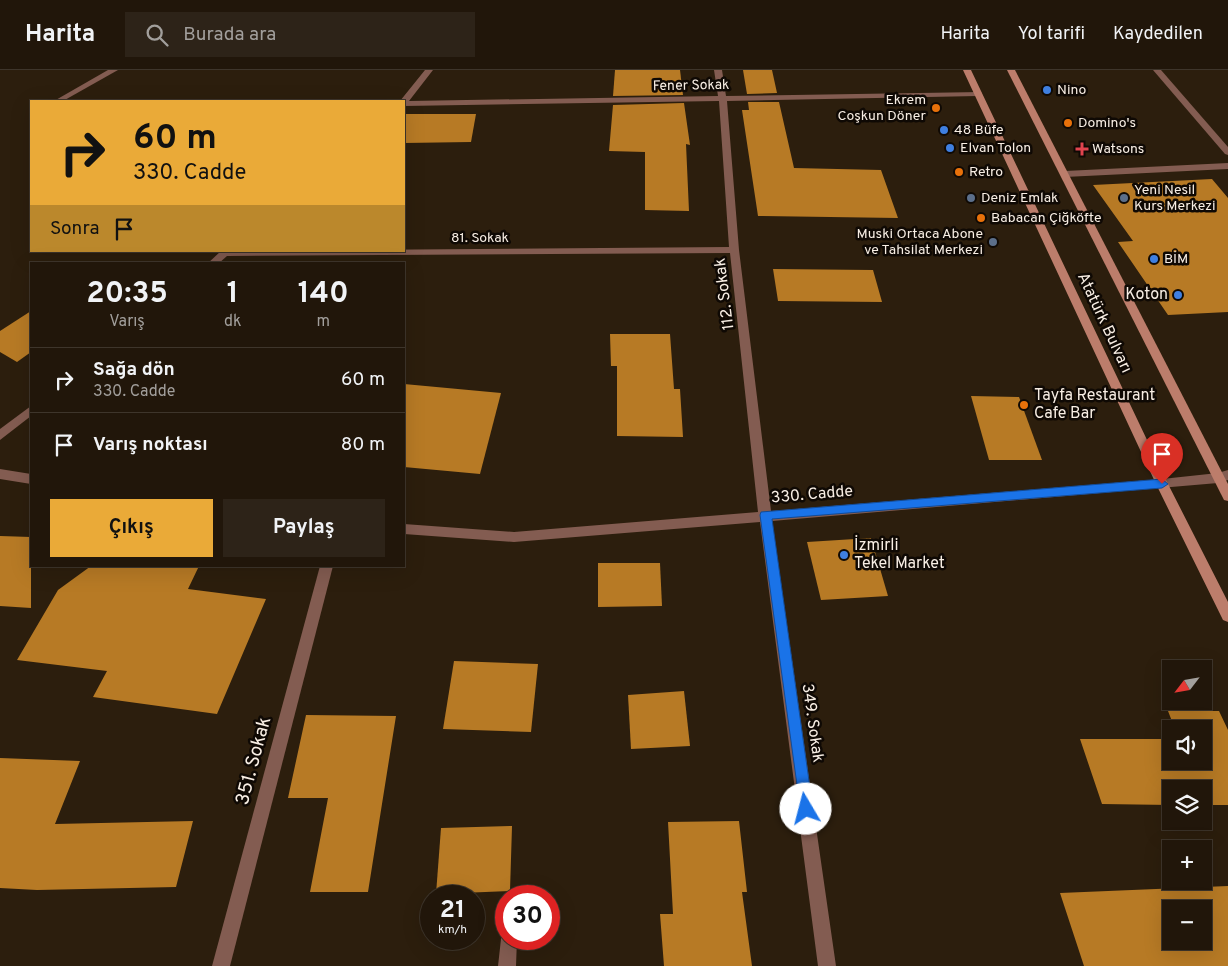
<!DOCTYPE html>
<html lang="tr">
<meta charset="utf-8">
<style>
:root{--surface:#21160a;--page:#2d2318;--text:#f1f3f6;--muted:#a29f9c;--line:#3e352b;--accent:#eaaa38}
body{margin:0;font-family:Overpass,sans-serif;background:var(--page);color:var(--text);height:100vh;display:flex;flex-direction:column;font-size:19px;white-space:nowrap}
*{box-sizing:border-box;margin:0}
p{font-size:16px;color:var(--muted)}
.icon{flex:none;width:28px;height:28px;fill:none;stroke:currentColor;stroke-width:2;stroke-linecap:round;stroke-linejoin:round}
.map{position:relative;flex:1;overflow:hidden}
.panel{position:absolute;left:30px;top:192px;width:375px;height:305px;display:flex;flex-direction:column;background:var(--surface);border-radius:0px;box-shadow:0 5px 20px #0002,0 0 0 1px var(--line)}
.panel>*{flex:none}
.guide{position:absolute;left:30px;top:30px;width:375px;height:152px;border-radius:0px;box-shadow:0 5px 20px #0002,0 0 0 1px var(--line);background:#eaaa38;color:#111;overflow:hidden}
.needle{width:32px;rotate:239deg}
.buttons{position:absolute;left:1162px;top:590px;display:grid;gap:10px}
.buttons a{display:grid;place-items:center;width:50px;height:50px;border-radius:0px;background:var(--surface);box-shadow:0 5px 20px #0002,0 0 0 1px var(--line);font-size:25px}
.speed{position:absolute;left:420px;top:815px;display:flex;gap:10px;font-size:25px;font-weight:700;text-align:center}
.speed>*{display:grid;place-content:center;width:65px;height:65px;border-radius:50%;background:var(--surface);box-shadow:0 5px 20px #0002,0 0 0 1px var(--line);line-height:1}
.speed small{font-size:12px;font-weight:400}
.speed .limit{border:8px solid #d22;background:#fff;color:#111}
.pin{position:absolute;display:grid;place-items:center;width:42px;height:42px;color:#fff;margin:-51px -21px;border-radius:50% 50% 50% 0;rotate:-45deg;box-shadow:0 0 5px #0007}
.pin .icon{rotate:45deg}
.me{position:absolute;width:55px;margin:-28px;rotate:352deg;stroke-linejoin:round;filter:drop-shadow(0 0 4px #0008)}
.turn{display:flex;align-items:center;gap:18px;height:105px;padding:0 20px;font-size:22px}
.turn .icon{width:65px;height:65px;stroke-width:2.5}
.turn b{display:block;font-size:35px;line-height:42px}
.then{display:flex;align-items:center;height:48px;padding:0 20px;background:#0003;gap:10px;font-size:19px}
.eta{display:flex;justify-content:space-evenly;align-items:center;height:85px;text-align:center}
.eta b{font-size:30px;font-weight:700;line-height:35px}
.action{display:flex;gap:10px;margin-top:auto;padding:10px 20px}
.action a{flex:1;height:58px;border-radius:0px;background:var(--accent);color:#111;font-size:20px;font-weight:700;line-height:58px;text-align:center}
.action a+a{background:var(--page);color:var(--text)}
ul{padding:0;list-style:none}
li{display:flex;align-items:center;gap:15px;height:65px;padding:0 20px;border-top:1px solid var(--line)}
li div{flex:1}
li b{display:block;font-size:19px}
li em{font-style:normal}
header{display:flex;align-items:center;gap:30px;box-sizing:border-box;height:70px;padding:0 25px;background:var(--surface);border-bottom:1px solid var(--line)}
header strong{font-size:24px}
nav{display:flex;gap:28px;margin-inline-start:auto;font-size:18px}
.search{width:350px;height:45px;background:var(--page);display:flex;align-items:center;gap:12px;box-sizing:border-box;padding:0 18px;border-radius:0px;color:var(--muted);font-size:19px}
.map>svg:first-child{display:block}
.building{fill:#b77a25;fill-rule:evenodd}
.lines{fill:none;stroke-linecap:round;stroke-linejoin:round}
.service{fill:#835c51;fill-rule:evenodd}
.minor{fill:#835c51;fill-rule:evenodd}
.secondary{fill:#bc7d6b;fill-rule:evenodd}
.route{fill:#1a73e8;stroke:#114b97}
.shop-dot{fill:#3f7fe0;stroke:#0f0904;stroke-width:2}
.food-dot{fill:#e8710a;stroke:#0f0904;stroke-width:2}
.health-dot{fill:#e0444e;stroke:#0f0904;stroke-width:2}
.service-dot{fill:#5c6f8a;stroke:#0f0904;stroke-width:2}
.labels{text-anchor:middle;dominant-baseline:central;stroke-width:5;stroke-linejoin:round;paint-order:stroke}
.far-street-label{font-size:14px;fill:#f8eee4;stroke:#0f0904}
.far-poi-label{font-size:14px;fill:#f8eee4;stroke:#0f0904;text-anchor:start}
.street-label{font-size:16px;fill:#f8eee4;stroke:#0f0904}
.poi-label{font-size:16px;fill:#f8eee4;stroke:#0f0904;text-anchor:start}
.near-street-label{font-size:19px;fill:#f8eee4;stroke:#0f0904}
</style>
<header>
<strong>Harita</strong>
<div class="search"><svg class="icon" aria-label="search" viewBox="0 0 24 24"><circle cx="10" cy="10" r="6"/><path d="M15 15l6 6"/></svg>Burada ara</div>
<nav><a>Harita</a><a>Yol tarifi</a><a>Kaydedilen</a></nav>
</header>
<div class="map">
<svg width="1228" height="896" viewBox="0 0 1228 896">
<rect width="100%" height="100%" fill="#2c1e0d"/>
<g class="building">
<polygon points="615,0 680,0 683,25 613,26"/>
<polygon points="743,0 772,0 777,23 747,24"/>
<polygon points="748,32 779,32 794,98 881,100 898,148 758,146 742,40 749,40"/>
<polygon points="684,33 690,75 686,74 689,141 645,140 645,82 609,81 613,35"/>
<polygon points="404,44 476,44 471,72 404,73"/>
<polygon points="1212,109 1228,128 1228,242 1168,245 1118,172 1133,171 1093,115"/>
<polygon points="773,199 873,200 882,232 778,231"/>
<polygon points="31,241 31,282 17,292 0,282 0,261"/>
<polygon points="610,264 670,264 674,319 680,319 683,367 617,366 617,296 611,296"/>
<polygon points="404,314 501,323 480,404 404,397"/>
<polygon points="971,326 1019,327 1042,390 989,390"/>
<polygon points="0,466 31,467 31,538 0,536"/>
<polygon points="871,468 888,526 821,530 807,472"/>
<polygon points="598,493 660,493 662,536 598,537"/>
<polygon points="91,496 199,496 188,519 266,529 217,644 93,627 107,601 17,590 58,520"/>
<polygon points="454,591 538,594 531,662 443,659"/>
<polygon points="684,621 690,676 631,679 628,625"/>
<polygon points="1168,641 1219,641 1228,660 1228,735 1204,735 1204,719 1171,719 1171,735 1102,734 1080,669 1171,669 1171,691 1204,691 1204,659 1175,659"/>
<polygon points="306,645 396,646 368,822 310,822 328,728 288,728"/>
<polygon points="0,688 80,691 55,754 193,751 176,817 37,820 0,818"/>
<polygon points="739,751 747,822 742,822 752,896 664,896 660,844 673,844 668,752"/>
<polygon points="512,756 510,821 436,824 441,758"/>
<path d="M1228 816V896H1084L1060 823ZM1171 839H1204V871H1171Z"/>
</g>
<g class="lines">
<polygon class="service" points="506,862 506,869 517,869 516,896 498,896 501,869 503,863"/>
<g class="minor">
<polygon points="108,0 118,0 63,31 54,31"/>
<polygon points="425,0 433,0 409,31 718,26 714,0 722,0 726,26 981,22 982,24 978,26 727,31 739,180 771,441 1162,409 1218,403 1228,400 1228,410 1218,413 772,451 836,896 818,896 760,452 514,472 404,464 404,454 514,462 758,442 730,183 227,186 218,194 207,194 221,181 729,177 719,31 404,36 404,31 400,31"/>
<polygon points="1153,0 1161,0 1228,77 1228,85 1225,84"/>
<polygon points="1228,93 1228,99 1065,107 1061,104 1065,101"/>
<polygon points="31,336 31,346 0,370 0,359"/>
<polygon points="0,399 31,404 31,414 0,409"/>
<polygon points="320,496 333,496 230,896 212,896"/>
</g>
<g class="secondary">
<polygon points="963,0 971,0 1168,414 1228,532 1228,552 1223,550 1156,414"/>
<polygon points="1007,0 1015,0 1228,414 1228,431 1224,430"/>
</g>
</g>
<polygon class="route" points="1162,409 1168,414 1162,418 772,449 813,739 811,744 806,746 801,744 760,445 761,442"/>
<g class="shop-dot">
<circle cx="1047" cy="20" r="5"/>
<circle cx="944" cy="60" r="5"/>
<circle cx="950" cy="78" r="5"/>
<circle cx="1154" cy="189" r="5"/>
<circle cx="1178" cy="225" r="5"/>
<circle cx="844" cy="485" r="5"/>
</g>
<g class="food-dot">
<circle cx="936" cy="38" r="5"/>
<circle cx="1068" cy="53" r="5"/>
<circle cx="959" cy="102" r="5"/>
<circle cx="981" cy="148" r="5"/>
<circle cx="1024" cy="335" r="5"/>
</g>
<path class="health-dot" d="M1079.5 71.5h5v5h5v5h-5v5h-5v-5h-5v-5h5z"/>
<g class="service-dot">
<circle cx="971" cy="128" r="5"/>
<circle cx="1124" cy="128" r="5"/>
<circle cx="993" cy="172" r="5"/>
</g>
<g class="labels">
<g class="far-street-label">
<text transform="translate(691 16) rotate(-1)">Fener Sokak</text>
<text x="480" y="168">81. Sokak</text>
</g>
<g class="far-poi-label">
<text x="1057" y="20">Nino</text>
<text x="926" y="30" text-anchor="end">Ekrem<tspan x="926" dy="16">Coşkun Döner</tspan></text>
<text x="1078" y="53">Domino's</text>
<text x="954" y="60">48 Büfe</text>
<text x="960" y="78">Elvan Tolon</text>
<text x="1092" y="79">Watsons</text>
<text x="969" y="102">Retro</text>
<text x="1134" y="120">Yeni Nesil<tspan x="1134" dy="16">Kurs Merkezi</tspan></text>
<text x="981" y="128">Deniz Emlak</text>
<text x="991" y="148">Babacan Çiğköfte</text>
<text x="983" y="164" text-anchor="end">Muski Ortaca Abone<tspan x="983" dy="16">ve Tahsilat Merkezi</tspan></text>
<text x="1164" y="189">BİM</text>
</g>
<g class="street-label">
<text transform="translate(725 224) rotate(-97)">112. Sokak</text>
<text transform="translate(1104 253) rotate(65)">Atatürk Bulvarı</text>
<text transform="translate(812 425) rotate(-5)">330. Cadde</text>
<text transform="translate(812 653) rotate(82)">349. Sokak</text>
</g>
<g class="poi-label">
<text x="1168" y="225" text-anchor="end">Koton</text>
<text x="1034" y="326">Tayfa Restaurant<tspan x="1034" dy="18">Cafe Bar</tspan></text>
<text x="854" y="476">İzmirli<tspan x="854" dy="18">Tekel Market</tspan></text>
</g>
<g class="near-street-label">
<text transform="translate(254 691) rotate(-75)">351. Sokak</text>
</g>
</g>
</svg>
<div class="buttons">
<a><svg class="needle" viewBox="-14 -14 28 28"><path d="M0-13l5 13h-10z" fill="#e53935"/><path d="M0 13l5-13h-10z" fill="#a29f9c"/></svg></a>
<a><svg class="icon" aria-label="sound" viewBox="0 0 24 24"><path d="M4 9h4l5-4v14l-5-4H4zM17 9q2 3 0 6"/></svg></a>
<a><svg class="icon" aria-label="layers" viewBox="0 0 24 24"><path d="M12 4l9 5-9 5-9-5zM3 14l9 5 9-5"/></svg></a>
<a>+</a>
<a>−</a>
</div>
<div class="speed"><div>21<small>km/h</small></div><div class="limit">30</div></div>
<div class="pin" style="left:1162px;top:414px;background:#d93025"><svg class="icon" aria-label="arrive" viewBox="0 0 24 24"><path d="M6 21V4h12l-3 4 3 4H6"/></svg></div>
<svg class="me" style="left:806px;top:739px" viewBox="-20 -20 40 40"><circle r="19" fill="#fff"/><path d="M0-13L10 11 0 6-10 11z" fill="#1a73e8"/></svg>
<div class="guide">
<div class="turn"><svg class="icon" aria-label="right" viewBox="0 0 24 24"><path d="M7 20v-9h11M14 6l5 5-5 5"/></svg><div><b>60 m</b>330. Cadde</div></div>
<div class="then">Sonra<svg class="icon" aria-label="arrive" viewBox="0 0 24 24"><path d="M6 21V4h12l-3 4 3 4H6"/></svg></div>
</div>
<section class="panel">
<div class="eta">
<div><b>20:35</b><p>Varış</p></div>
<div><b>1</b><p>dk</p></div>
<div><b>140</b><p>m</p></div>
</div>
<ul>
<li><svg class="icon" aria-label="right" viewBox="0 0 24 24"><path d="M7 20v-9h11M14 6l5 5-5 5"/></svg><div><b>Sağa dön</b><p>330. Cadde</p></div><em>60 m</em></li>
<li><svg class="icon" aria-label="arrive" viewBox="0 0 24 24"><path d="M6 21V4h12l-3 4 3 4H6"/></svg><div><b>Varış noktası</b></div><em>80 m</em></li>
</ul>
<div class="action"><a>Çıkış</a><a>Paylaş</a></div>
</section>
</div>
